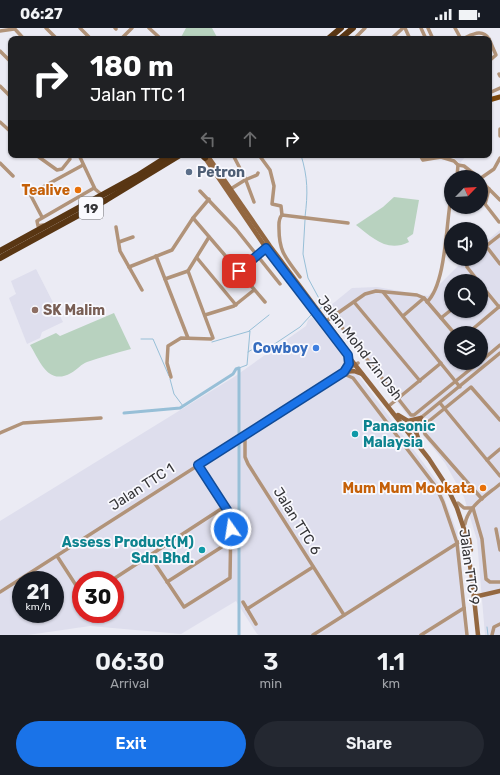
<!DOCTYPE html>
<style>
:root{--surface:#171b24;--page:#242831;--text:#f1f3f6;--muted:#9ea1a6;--accent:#1a73e8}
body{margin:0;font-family:Rubik,sans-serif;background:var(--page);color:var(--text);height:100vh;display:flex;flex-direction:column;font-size:15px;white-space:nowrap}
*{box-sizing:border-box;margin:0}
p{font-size:13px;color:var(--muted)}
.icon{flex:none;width:22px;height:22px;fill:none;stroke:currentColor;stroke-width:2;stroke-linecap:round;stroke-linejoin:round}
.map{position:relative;height:607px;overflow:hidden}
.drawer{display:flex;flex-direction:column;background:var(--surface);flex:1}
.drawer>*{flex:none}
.hud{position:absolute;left:8px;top:8px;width:484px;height:122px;border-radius:8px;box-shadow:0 1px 3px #0004;background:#202124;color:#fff;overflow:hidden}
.needle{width:26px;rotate:65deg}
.controls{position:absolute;left:444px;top:142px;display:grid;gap:8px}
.controls a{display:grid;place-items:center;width:44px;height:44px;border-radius:50%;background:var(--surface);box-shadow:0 1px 3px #0004;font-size:20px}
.speed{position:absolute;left:12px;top:543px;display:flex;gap:8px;font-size:20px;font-weight:700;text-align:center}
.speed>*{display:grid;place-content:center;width:52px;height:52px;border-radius:50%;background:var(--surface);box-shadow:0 1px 3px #0004;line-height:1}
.speed small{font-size:10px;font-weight:400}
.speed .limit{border:6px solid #d22;background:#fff;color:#111}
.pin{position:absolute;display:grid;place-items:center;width:34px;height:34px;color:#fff;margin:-17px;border-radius:8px;box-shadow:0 2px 6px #0006}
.me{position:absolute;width:44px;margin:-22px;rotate:347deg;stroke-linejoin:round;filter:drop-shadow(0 0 3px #0008)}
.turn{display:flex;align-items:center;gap:14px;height:84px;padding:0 16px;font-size:18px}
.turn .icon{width:52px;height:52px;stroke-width:2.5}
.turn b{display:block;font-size:28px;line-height:34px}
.lanes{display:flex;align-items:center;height:38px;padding:0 16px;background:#0003;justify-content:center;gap:20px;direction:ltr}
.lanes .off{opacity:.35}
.eta{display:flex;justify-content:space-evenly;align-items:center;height:68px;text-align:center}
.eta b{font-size:24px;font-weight:600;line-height:28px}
.button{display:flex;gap:8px;margin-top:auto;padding:8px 16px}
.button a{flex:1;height:46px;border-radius:24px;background:var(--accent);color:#fff;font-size:16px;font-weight:600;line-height:46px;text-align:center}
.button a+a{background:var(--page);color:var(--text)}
.status{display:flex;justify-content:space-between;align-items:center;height:28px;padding:0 20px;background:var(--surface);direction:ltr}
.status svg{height:11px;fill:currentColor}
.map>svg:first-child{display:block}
.built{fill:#dedeed;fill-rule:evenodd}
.green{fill:#b8d2bf}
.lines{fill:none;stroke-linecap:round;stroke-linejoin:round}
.stream{stroke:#97bfd7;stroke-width:1}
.canal{stroke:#97bfd7;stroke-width:3}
.street{stroke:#b19379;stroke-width:3.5}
.secondary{stroke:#936740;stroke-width:4.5}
.primary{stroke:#7c480d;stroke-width:5}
.highway{stroke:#593613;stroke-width:6}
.route-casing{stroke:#114b97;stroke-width:10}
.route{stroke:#1a73e8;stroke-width:7}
.service-dot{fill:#5c6f8a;stroke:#f9f9fe;stroke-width:1.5}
.food-dot{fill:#e8710a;stroke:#f9f9fe;stroke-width:1.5}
.education-dot{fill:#8d6e63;stroke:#f9f9fe;stroke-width:1.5}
.shop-dot{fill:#3f7fe0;stroke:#f9f9fe;stroke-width:1.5}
.culture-dot{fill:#0f9aa8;stroke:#f9f9fe;stroke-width:1.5}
.labels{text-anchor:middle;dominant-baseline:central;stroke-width:3.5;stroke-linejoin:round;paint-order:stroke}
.shield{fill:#f9f9fe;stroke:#707073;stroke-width:1}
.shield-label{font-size:13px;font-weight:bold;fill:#353538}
.service-label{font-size:14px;font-weight:bold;fill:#4e5e75;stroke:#f9f9fe;text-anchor:start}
.food-label{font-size:14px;font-weight:bold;fill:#c56008;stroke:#f9f9fe;text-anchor:end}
.education-label{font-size:14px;font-weight:bold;fill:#785e54;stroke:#f9f9fe;text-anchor:start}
.shop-label{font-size:14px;font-weight:bold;fill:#366cbe;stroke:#f9f9fe;text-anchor:end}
.street-label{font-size:14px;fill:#353538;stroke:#f9f9fe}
.culture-label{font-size:14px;font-weight:bold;fill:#0d838f;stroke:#f9f9fe;text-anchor:start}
</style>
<div class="status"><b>06:27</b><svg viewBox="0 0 49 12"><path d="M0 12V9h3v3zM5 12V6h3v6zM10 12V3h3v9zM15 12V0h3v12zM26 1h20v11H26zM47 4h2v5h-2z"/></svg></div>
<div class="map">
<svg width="500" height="607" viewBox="0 0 500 607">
<rect width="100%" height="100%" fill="#ebebf4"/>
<g class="built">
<polygon points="451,127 467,127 460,135"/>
<path d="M500 202V607H485L477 512 464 469 445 435 325 282 352 260 377 259 428 268 465 231H481V218ZM451 253H481V283H451ZM451 305H481V335H451Z"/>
<polygon points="36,241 63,294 42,304 40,310 27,316 9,270 16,266 11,253"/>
<path d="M312 289 359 348 439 456 457 504 468 607H259L257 606 236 573 181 606 90 598 28 607H0V493L234 349 306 298 308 292ZM21 552H55V586H21ZM81 552H115V586H81Z"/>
</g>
<g class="green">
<polygon points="186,0 212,0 218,11 180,11"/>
<path d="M394 169 419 172 413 206 407 210 409 214C387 225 373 210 356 197L383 179Z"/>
<path d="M114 285 131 321C116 325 101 329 87 334 81 336 77 342 71 345 48 358 40 333 30 317L56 305 60 308Z"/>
</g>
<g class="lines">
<g class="stream">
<path d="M301 127C308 150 308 165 305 189"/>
<polyline points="305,192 303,226 308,250 322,276 321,280 319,281"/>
<polyline points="249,303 269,287"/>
<polyline points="141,311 153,311 169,348"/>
<polyline points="212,314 250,303 247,337 239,340"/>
<polyline points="248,324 253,321 267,321 300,299 311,287"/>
<polyline points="170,351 174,366 183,378"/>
<polyline points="487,599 488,607"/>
</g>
<g class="canal">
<polyline points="124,385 180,380 233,346 236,341 239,340 239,409"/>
<polyline points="239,415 239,607"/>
</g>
<g class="street">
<polyline points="14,0 24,11"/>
<polyline points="46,0 57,11"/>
<polyline points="80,0 91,11"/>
<polyline points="115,0 116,1"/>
<polyline points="149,0 161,11"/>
<polyline points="405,0 410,11"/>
<polyline points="421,0 426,11"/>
<polyline points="428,0 433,11"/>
<polyline points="455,0 461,11"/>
<polyline points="0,3 14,1"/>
<polyline points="121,11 132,0"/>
<polyline points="354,11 365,0"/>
<polyline points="391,11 403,0"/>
<path d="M462 11C472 7 482 0 489 11"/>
<polyline points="489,11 496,27 489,33"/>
<polyline points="0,23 11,34"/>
<polyline points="499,46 500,48"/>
<polyline points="0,58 11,69"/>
<polyline points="489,65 500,60"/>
<polyline points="0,94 11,104"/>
<polyline points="500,101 500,108"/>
<polyline points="36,127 57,142 62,141 70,131"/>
<polyline points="79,127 95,161 102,167"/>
<polyline points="233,127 245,150 254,174"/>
<polyline points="259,127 270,142 274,158 272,176 281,178 282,187"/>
<polyline points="420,127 423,132 441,129 454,133 458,137 457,149"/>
<polyline points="0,135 13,148"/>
<polyline points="458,137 464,138 478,149"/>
<polyline points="481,150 494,141 500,130"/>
<polyline points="481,153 500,172"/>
<polyline points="489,161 485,176 499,194"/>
<polyline points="229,162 245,152 257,147 258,145"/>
<polyline points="200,163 236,201 280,256"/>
<polyline points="42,189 30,166 83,137"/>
<polyline points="193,190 265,274"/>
<polyline points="43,197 38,198 37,193 94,160"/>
<polyline points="116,199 120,223 142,262"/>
<polyline points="119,214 133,209"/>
<polyline points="486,218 500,236"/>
<polyline points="481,222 500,207"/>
<polyline points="156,228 188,310"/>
<polyline points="197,230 236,277"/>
<polyline points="470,231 467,233 467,239 478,253"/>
<polyline points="129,239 172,222 193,190 209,171"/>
<polyline points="239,243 267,219"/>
<path d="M300 249C287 231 279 225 279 201 279 196 278 191 282 187L348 195"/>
<polyline points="165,251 188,243 209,209"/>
<polyline points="481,257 499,279"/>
<polyline points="383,264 460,359"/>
<polyline points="354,274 420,353"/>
<path d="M427 274C446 256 446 196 451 169"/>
<polyline points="205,287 234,278 254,262"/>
<polyline points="333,288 411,387 414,387 478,335"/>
<polyline points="403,288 424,270"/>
<polyline points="441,290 451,282"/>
<polyline points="325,294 365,266 376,263 417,267 424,270 454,305"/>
<polyline points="468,305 500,278"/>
<polyline points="481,333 500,317"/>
<polyline points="342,345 353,350 436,459 443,474 457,515 467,607"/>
<polyline points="171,349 167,335 168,318 181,310 211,311 213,310 188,243"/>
<polyline points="440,375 500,448"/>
<polyline points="390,377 441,335"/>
<polyline points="406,402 500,325"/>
<polyline points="0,405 23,395 101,390"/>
<polyline points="245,407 245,429 248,436 344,587"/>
<polyline points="487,432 500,421"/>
<polyline points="482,471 425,406 423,398 471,359 500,392"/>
<polyline points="458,475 464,480 473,480"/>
<polyline points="473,480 482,511 486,551 490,554 500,554"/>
<path d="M465 496C468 478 487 467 500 456"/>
<polyline points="496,501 500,522"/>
<polyline points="57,528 81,565"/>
<polyline points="150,528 184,579 230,550 231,489 198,437"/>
<polyline points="112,552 224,479"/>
<polyline points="167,554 231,513"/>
<polyline points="0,564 358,335"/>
<polyline points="243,574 256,596"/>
<polyline points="247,581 313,539"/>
<polyline points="313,607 467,509"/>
<polyline points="421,607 464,580"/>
<polyline points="492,607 494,599 500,596"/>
</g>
<g class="secondary">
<polyline points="203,127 266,220 323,296 429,431 446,457 457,480 465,504 472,551 478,607"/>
<polyline points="207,127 270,218 343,316"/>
<polyline points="344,344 354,343 362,346"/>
<polyline points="344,344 349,336 348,329"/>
<polyline points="398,387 408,393 421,390"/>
<polyline points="420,416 415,401 421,390"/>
<polyline points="468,506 471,522"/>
<polyline points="474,569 500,563"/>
</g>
<polyline class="primary" points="489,72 500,69"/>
<g class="highway">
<polyline points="328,11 341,0"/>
<polyline points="340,11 353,0"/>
<polyline points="202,127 205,130"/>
<polyline points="0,223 137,148 170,127"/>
<polyline points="0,230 106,172 180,127"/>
</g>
</g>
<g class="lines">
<g class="route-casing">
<polyline id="route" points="231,501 231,488 198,437 344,344 349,336 348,327 266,220 239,243"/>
</g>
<use href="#route" class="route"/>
</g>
<circle class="service-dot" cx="189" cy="144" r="4"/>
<g class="food-dot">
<circle cx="78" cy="162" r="4"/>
<circle cx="483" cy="460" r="4"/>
</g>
<circle class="education-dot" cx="35" cy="282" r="4"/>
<circle class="shop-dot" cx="316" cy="320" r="4"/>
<g class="culture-dot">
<circle cx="355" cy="406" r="4"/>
<circle cx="202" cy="522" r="4"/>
</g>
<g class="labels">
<rect class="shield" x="79" y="169" width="24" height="22" rx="3"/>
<g class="shield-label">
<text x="91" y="180">19</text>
</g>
<g class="service-label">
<text x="197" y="144">Petron</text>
</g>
<g class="food-label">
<text x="70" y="162">Tealive</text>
<text x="475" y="460">Mum Mum Mookata</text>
</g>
<g class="education-label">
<text x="43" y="282">SK Malim</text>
</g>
<g class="shop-label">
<text x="308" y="320">Cowboy</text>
</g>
<g class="street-label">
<text transform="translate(360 320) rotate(52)">Jalan Mohd Zin Dsh</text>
<text transform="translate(142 459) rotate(-33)">Jalan TTC 1</text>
<text transform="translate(297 493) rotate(58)">Jalan TTC 6</text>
<text transform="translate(469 539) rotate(82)">Jalan TTC 9</text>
</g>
<g class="culture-label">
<text x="363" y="398">Panasonic<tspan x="363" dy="16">Malaysia</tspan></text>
<text x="194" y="514" text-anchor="end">Assess Product(M)<tspan x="194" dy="16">Sdn.Bhd.</tspan></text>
</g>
</g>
</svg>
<div class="controls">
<a><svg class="needle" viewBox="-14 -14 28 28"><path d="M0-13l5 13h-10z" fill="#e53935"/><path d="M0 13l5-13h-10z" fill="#9ea1a6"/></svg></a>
<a><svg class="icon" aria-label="sound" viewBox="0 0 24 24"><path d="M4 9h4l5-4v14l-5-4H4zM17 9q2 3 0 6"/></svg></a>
<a><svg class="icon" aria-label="search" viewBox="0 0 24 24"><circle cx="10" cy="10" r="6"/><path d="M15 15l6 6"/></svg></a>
<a><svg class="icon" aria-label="layers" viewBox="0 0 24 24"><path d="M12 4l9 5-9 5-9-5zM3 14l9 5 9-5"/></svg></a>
</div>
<div class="speed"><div>21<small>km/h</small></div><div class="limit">30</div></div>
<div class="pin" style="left:239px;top:243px;background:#d93025"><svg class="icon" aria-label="arrive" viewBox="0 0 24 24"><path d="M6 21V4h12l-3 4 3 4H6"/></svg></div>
<svg class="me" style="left:231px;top:501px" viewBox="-20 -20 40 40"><circle r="17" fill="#1a73e8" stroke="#fff" stroke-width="3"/><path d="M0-11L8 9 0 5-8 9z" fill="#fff"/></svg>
<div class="hud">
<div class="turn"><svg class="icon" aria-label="right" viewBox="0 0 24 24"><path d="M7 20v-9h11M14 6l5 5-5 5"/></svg><div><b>180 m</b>Jalan TTC 1</div></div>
<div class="lanes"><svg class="icon off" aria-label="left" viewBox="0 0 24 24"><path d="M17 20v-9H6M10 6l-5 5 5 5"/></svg><svg class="icon off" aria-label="ahead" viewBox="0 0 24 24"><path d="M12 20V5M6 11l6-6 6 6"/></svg><svg class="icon" aria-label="right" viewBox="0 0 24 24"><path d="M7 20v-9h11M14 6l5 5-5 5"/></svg></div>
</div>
</div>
<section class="drawer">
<div class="eta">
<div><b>06:30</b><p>Arrival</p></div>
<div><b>3</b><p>min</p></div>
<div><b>1.1</b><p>km</p></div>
</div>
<div class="button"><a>Exit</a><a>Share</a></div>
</section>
